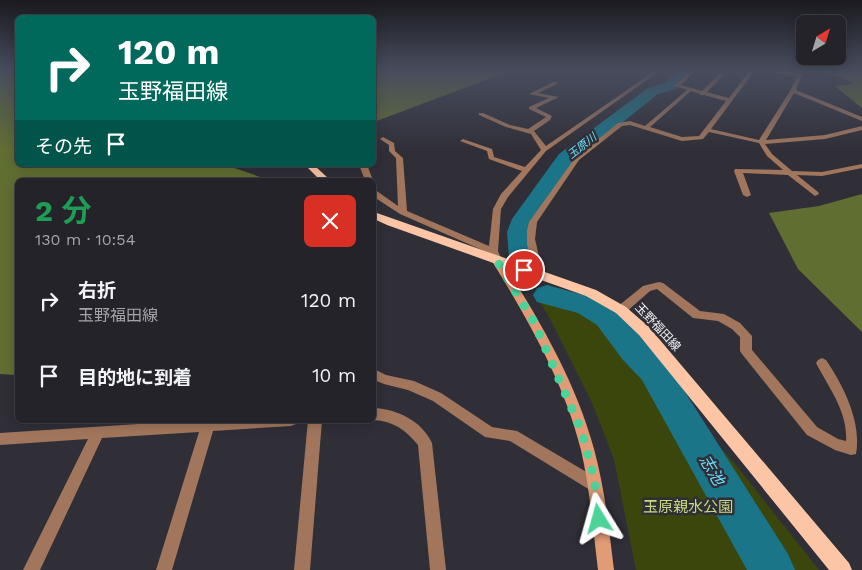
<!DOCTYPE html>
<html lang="ja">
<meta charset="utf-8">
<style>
:root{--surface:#24232a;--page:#2c2b32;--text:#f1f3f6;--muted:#a3a4a8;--line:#414047}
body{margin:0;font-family:"Work Sans","Noto Sans JP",sans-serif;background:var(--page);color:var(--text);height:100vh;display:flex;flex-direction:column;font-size:19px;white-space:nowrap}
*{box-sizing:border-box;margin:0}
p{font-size:16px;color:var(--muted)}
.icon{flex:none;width:28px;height:28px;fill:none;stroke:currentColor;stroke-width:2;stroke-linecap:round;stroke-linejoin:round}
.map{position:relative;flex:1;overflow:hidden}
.details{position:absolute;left:15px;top:178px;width:361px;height:245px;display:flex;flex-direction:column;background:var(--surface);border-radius:8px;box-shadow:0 2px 12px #0003,0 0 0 1px var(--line)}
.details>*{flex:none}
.top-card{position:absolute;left:15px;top:15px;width:361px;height:152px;border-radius:8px;box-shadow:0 2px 12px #0003,0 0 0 1px var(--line);background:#00695c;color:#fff;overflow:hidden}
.needle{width:32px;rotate:38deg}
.tools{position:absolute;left:796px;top:15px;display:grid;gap:10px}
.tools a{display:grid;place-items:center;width:50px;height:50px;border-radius:8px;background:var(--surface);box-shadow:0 2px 12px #0003,0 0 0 1px var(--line);font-size:25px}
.pin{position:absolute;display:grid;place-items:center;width:42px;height:42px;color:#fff;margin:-21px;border:2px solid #fff;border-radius:50%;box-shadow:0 1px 5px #0007}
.me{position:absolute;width:55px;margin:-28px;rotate:352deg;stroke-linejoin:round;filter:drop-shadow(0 0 4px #0008)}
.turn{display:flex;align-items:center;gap:18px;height:105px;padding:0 20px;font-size:22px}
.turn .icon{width:65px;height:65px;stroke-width:2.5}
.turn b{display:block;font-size:35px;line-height:42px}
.then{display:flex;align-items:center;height:48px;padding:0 20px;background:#0003;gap:10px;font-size:19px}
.round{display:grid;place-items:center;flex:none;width:52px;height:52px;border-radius:8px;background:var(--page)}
.head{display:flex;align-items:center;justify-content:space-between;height:85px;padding:0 20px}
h1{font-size:30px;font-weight:700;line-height:38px;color:#1e9e55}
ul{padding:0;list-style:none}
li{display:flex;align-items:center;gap:15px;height:75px;padding:0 20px}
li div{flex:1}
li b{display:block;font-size:19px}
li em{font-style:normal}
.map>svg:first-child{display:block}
.green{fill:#3b460d}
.forest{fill:#616e32}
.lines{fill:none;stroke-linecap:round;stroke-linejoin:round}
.river{fill:#1b7589;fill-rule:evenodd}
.street{fill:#a1765d;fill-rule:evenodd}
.secondary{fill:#e19c75;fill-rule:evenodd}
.primary{fill:#fbc5a6;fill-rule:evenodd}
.route{stroke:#4cd39a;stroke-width:9;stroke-dasharray:0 16.2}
.labels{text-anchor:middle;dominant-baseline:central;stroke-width:5;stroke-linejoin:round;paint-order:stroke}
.far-water-label{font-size:11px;font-style:italic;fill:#67e0fe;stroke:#302f38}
.street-label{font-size:12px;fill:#ededf3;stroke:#302f38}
.near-park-label{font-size:15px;fill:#c5d980;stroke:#302f38}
.near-water-label{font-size:16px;font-style:italic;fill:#67e0fe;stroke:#302f38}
</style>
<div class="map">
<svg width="862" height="570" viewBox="0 0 862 570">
<rect width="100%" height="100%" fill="#302f38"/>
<polygon class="green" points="557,288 582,296 604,306 628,326 652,354 674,394 740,470 819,570 636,570 614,459 592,403 548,315 535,295 543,289"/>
<g class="forest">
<polygon points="0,70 17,70 18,165 226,165 260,177 263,180 18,180 17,375 0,374"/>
<polygon points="374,70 512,70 374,122"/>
<path d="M776 70H862V108L835 86 853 84C841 71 795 72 776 70Z"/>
<polygon points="862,194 862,332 798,269 769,213 819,206"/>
</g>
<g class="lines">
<g class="river">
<polygon points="681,70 697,70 675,89 658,94 573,162 536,219 531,232 535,257 531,263 522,265 513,263 509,257 507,232 512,219 559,154 648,88 665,83"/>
<polygon points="547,285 598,299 617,309 645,342 666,362 788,554 795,570 747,570 642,380 623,360 597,325 578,313 537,302 533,295 537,288"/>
</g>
<g class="street">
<polygon points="656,70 661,70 546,151 508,197 501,209 498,251 502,261 500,263 494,263 489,253 400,214 374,197 374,189 398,206 396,158 389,151 389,145 380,139 383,137 394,143 395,151 403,158 407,211 489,246 493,209 501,194 522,171 489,159 487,151 460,141 463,139 492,149 494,157 525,167 541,150 531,134 506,127 479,115 479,113 483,113 510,125 528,129 546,117 529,109 529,107 549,98 529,94 553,82 557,82 557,84 538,93 559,97 536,108 552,116 550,120 534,131 546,146"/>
<path d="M691 70H696L681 85 702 91 719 74H723V76L707 92 729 98 749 71 778 70 802 74 796 90 862 117V121L794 93 766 140 825 135 862 126V130L825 139 765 144 772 154 792 171 822 172 862 164V168L822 176 797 175 818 192 819 194 815 196 788 175 743 173 751 195 747 197 743 195 734 171 735 169 783 170 767 156 759 143 709 132 703 139 682 141 630 125 622 126 579 160 537 222 535 239 543 274 538 277 535 276 527 244V231L529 222 575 158 618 123 630 121 645 126 687 90 674 86ZM764 71 797 76 790 91 759 140 711 129 753 73ZM691 91 700 94V95H704L726 101 699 136 682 137 650 127Z"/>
<polygon points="359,165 367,165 373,180 365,180"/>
<path d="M659 282 663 283 700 311 724 314 740 323 752 336V350L817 427 838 439 846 441C848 412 829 388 816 363L818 360 822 358 826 360C843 385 862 422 856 454L851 455 835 450 807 435 742 354 740 351V337L732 329 718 321 693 318 657 289 650 291 625 313H617L616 310 617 307 643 286Z"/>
<polygon points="374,369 386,375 414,381 441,393 492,427 517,431 600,480 602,485 600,490 595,492 590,490 510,441 485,437 433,401 408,390 384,384 374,380"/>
<path d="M374 408C397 409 422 421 432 443L446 570H430L418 445C406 430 393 421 374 420Z"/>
<polygon points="200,420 298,420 296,424 291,426 213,431 172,570 156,570 199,432 102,438 40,570 23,570 88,439 0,445 0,433"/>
<polygon points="308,420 322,420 310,570 294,570"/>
</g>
<path class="secondary" d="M497 258 502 261C539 319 576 382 594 449 605 489 609 530 614 570H598C593 530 590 489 581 450 564 382 528 320 492 261Z"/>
<g class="primary">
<polygon points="305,165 314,165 330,180 320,180"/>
<polygon points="374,212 596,290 626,307 649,327 849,563 852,570 829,570 639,335 616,313 586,296 387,225 374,219"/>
</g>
</g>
<linearGradient id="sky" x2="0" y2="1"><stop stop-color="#1a1a1f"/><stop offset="0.47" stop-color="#484d5e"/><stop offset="1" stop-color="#484d5e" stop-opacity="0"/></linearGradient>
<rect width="862" height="150" fill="url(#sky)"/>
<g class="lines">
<polyline class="route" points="524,270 497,261 534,322 582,432 594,478 599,519"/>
</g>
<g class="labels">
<g class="far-water-label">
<text transform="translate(582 146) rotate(-38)">玉原川</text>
</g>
<g class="street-label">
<text transform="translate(658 327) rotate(47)">玉野福田線</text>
</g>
<g class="near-park-label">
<text x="688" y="507">玉原親水公園</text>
</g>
<g class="near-water-label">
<text transform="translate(712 470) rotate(59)">志池</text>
</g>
</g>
</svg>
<div class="tools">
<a><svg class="needle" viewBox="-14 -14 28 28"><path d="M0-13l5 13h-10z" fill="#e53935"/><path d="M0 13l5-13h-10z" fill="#a3a4a8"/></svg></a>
</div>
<div class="pin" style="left:524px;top:270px;background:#d93025"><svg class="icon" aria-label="arrive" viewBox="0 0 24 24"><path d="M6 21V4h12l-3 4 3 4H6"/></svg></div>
<svg class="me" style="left:599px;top:519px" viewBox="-20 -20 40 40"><path d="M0-17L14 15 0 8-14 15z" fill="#4cd39a" stroke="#fff" stroke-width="4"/></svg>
<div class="top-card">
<div class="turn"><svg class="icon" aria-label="right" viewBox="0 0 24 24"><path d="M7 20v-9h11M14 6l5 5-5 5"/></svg><div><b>120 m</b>玉野福田線</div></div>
<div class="then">その先<svg class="icon" aria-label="arrive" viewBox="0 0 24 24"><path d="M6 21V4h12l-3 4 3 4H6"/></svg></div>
</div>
<section class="details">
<div class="head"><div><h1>2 分</h1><p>130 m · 10:54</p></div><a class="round" style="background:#d93025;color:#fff"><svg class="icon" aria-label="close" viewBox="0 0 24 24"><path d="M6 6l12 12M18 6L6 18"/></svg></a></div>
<ul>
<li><svg class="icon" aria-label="right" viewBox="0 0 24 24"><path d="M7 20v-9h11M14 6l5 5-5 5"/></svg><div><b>右折</b><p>玉野福田線</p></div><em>120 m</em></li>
<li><svg class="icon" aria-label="arrive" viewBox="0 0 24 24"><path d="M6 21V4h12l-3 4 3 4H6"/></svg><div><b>目的地に到着</b></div><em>10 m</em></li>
</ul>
</section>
</div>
